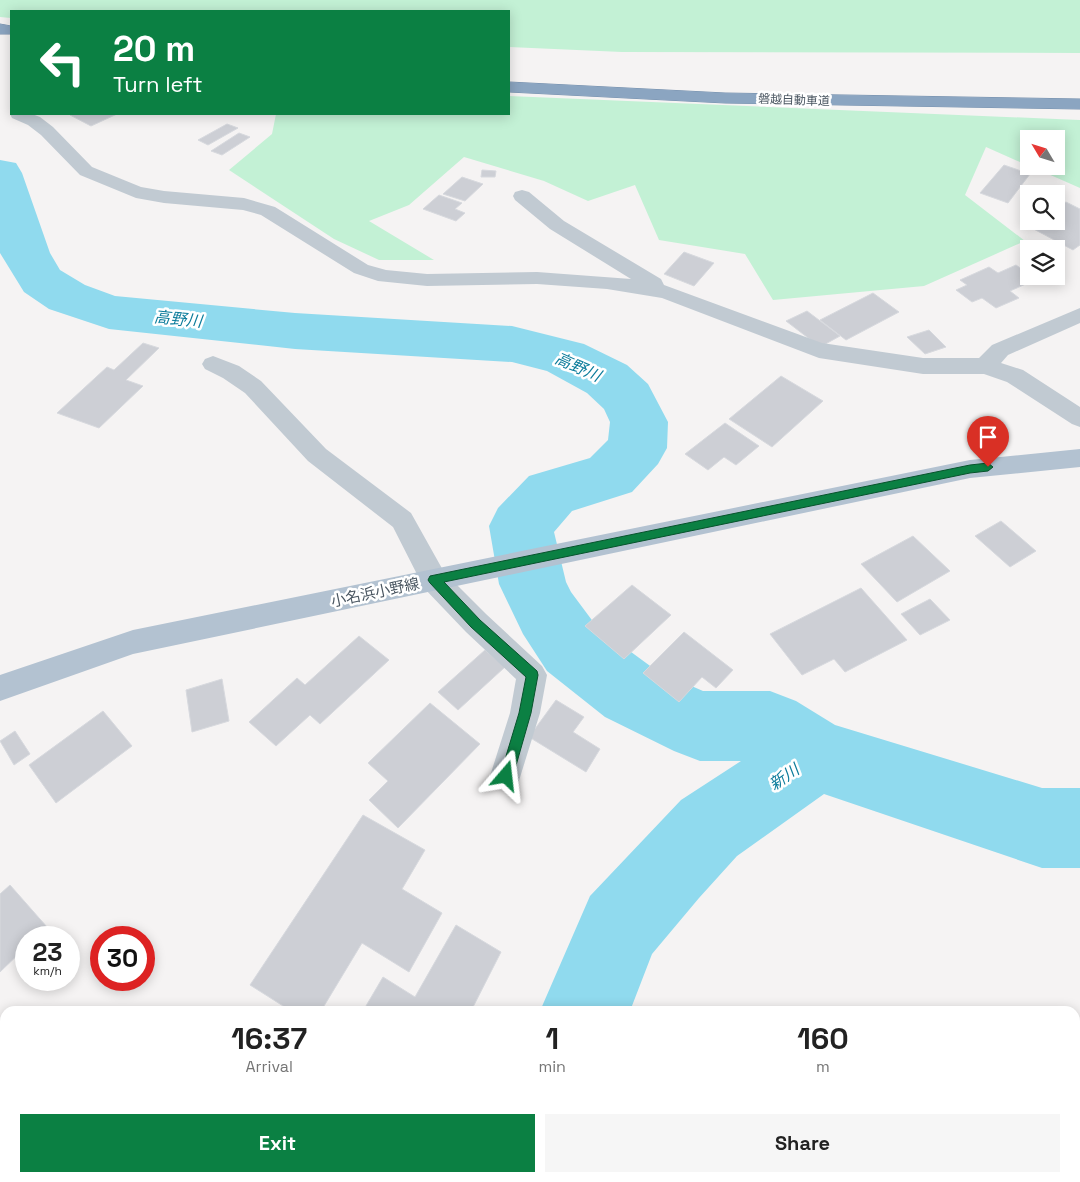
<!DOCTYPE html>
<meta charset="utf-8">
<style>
:root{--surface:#fff;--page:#f6f6f6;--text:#222;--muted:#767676;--accent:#0b8043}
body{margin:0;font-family:"Space Grotesk","Noto Sans JP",sans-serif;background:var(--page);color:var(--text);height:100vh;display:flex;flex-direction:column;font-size:19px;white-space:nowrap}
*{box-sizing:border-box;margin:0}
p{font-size:16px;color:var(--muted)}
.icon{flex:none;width:28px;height:28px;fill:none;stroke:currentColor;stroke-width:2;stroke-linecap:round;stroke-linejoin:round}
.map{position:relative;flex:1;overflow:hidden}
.panel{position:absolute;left:0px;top:1006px;width:1080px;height:176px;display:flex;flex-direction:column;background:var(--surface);border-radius:15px 15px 0 0;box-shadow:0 2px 12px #0003}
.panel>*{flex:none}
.top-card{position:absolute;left:10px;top:10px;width:500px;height:105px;border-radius:0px;box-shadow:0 2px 12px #0003;background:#0b8043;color:#fff;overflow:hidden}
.needle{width:32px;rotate:308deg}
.buttons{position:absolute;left:1020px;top:130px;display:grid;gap:10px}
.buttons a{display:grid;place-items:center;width:45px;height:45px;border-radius:0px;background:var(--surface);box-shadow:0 2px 12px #0003;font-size:25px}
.speed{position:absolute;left:15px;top:926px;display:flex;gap:10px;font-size:25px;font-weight:700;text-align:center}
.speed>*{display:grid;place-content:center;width:65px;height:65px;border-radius:50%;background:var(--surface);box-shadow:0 2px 12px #0003;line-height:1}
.speed small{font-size:12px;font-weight:400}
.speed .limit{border:8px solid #d22;background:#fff;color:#111}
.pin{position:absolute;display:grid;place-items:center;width:42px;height:42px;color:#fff;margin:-51px -21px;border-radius:50% 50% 50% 0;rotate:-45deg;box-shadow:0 0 5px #0007}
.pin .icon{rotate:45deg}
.me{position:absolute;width:55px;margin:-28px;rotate:17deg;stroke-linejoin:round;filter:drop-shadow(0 0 4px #0008)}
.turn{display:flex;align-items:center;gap:18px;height:105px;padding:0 20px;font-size:22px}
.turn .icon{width:65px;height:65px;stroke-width:2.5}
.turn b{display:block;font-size:35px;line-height:42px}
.eta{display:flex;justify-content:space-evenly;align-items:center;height:85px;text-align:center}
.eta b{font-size:30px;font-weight:700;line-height:35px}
.button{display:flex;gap:10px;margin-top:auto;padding:10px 20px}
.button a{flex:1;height:58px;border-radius:0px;background:var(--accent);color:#fff;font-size:20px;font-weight:700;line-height:58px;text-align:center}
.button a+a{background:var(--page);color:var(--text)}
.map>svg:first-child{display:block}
.green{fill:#c3f1d5}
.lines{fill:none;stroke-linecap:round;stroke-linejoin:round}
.river{fill:#90daee;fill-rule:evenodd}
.building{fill:#cdcfd5;stroke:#d7d9de}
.highway-casing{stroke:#7690ad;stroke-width:1}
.minor{fill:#c1cad2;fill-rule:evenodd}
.major{fill:#b3c2d1;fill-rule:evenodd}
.highway{fill:#8ba5c1;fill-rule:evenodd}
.route{fill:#0b8043;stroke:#07532c}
.labels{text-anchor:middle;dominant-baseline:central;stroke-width:5;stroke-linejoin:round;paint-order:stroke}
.far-street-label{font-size:12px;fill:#4a5661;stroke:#fff}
.street-label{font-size:15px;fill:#4a5661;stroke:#fff}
.water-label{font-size:16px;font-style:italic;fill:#0c7c9b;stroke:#fff}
</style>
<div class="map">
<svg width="1080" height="1182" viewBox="0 0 1080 1182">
<rect width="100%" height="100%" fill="#f5f3f3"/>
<g class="green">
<polygon points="0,0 1080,0 1080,53 622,52 509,47 509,11 11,11 11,18 0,17"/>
<polygon points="509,96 1080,120 1080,188 1030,166 1056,166 1056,139 1029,139 1029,166 986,147 965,195 1025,241 924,286 773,300 745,254 659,240 635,185 588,201 544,181 464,157 409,205 369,221 434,260 379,260 334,239 229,170 272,134 276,114 509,114"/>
</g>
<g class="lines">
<g class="river">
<polygon points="0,160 16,163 22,173 50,253 60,270 85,285 115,296 295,313 512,326 584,344 627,365 648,384 668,422 667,448 658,464 632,492 572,511 554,532 566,582 571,592 597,627 657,671 703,691 770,691 796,701 835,725 1042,788 1080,788 1080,868 1042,868 824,794 737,856 699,898 652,954 630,1011 540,1011 590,896 681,800 741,761 700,761 674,751 605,717 547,671 523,634 499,584 489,526 498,508 529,476 590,458 608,440 610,422 604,409 587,393 547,371 512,362 295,349 109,329 49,309 24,292 0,253"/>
<polygon points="535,1178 634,1178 636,1182 536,1182"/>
</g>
</g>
<g class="building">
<polygon points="72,114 117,114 91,126 70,115"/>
<polygon points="227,124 238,128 208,145 198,140"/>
<polygon points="239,133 250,137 222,155 211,151"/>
<polygon points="1004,165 1030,174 1008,203 980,193"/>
<polygon points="482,170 496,171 495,177 481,177"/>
<polygon points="462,177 483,184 465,201 443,194"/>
<polygon points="439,195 462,203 455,209 465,213 456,221 423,209"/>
<polygon points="1066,202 1080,209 1080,245 1073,250 1028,226 1036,221 1056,221 1056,208"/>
<polygon points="684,252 714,263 694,286 664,274"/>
<polygon points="1016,265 1029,274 1029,276 1037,279 1010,291 1019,298 996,308 982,298 972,302 956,290 967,285 960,280 989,267 998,273"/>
<polygon points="873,293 899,312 846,340 820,320"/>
<polygon points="807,311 840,336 820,347 786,321"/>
<polygon points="929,330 946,347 925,354 907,337"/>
<polygon points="143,343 159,348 126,380 143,386 99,428 57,413 107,367 114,370"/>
<polygon points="781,376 823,401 772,447 729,419"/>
<polygon points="725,423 759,446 736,465 724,457 708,470 685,454"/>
<polygon points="1001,521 1036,551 1010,567 975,536"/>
<polygon points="913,536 950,571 897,602 861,564"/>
<polygon points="632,585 671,615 624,659 585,626"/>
<polygon points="861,588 907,640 845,672 834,659 802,675 770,634"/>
<polygon points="930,599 950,620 920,635 901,614"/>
<polygon points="684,632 733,670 716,688 702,677 679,702 643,673"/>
<polygon points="359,636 389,660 320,724 310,715 276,746 249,722 297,678 305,685"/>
<polygon points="485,650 505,667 458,710 438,692"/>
<polygon points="222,679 229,721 192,732 186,690"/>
<polygon points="556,700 584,717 573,732 600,749 586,772 529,737"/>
<polygon points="430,703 480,744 398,828 369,800 388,781 368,763"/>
<polygon points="103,711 132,746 56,803 29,765"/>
<polygon points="15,731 30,754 14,765 0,741"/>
<polygon points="363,815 425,850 402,889 442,913 409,972 362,943 321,1011 291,1011 250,985"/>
<polygon points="10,885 47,927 36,938 26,938 26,947 0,972 0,894"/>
<polygon points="456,925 501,952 471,1011 363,1011 383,977 415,997"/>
</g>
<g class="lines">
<g class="highway-casing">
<g id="highway">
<polygon points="0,24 11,26 11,34 0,34"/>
<polygon points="509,82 725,93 1080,99 1080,109 725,103 509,92"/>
</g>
</g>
<g class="minor">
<polygon points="11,111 11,114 32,114 40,117 53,127 92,167 141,187 164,191 244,198 275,207 368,265 386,270 427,274 537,272 631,279 550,229 515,200 513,196 515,192 522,190 529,192 564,221 661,279 664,285 822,343 923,358 979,358 992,345 1080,308 1080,323 1008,355 1001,363 1023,370 1080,407 1080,427 1072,424 1007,382 984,374 923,374 819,358 662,298 607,289 537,284 427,286 378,281 354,273 261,215 243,210 164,203 136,198 80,175 41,135 28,125 12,118 10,114"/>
<polygon points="213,356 239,366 261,381 326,449 411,513 444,572 486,614 542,666 547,675 540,713 517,787 506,791 495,787 490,776 510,713 516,679 466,632 424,588 393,527 308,461 245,393 223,378 205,369 202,364 205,359"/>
</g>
<polygon class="major" points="1080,449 1080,467 970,478 133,654 0,701 0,675 133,630 970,460"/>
<use href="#highway" class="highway"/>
</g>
<polygon class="route" points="988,463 993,467 988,471 970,473 444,582 480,620 537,671 538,675 531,713 513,776 511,780 506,782 502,780 500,776 519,713 526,677 471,627 430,583 428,580 430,576 970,465"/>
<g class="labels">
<g class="far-street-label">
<text transform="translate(794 100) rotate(2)">磐越自動車道</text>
</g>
<g class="street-label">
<text transform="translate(375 592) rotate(-12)">小名浜小野線</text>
</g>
<g class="water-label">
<text transform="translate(178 319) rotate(6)">高野川</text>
<text transform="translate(578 367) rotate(24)">高野川</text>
<text transform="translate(784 777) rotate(-35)">新川</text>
</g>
</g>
</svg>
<div class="buttons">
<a><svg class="needle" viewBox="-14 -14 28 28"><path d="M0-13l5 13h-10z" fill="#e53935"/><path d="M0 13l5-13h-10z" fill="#767676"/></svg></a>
<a><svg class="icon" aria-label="search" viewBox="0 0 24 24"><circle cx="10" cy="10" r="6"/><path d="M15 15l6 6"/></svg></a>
<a><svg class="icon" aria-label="layers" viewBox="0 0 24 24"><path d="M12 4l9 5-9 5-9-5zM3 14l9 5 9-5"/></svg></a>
</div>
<div class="speed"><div>23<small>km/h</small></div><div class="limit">30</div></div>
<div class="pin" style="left:988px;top:467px;background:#d93025"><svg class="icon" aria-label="arrive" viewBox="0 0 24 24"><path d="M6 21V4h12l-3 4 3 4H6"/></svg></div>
<svg class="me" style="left:506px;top:776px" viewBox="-20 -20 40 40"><path d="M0-17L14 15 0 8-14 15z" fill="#0b8043" stroke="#fff" stroke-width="4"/></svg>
<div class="top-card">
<div class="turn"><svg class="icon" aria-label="left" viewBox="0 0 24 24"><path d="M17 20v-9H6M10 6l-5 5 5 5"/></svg><div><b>20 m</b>Turn left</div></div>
</div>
<section class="panel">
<div class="eta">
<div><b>16:37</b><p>Arrival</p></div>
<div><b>1</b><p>min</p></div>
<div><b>160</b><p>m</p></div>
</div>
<div class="button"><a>Exit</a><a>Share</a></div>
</section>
</div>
